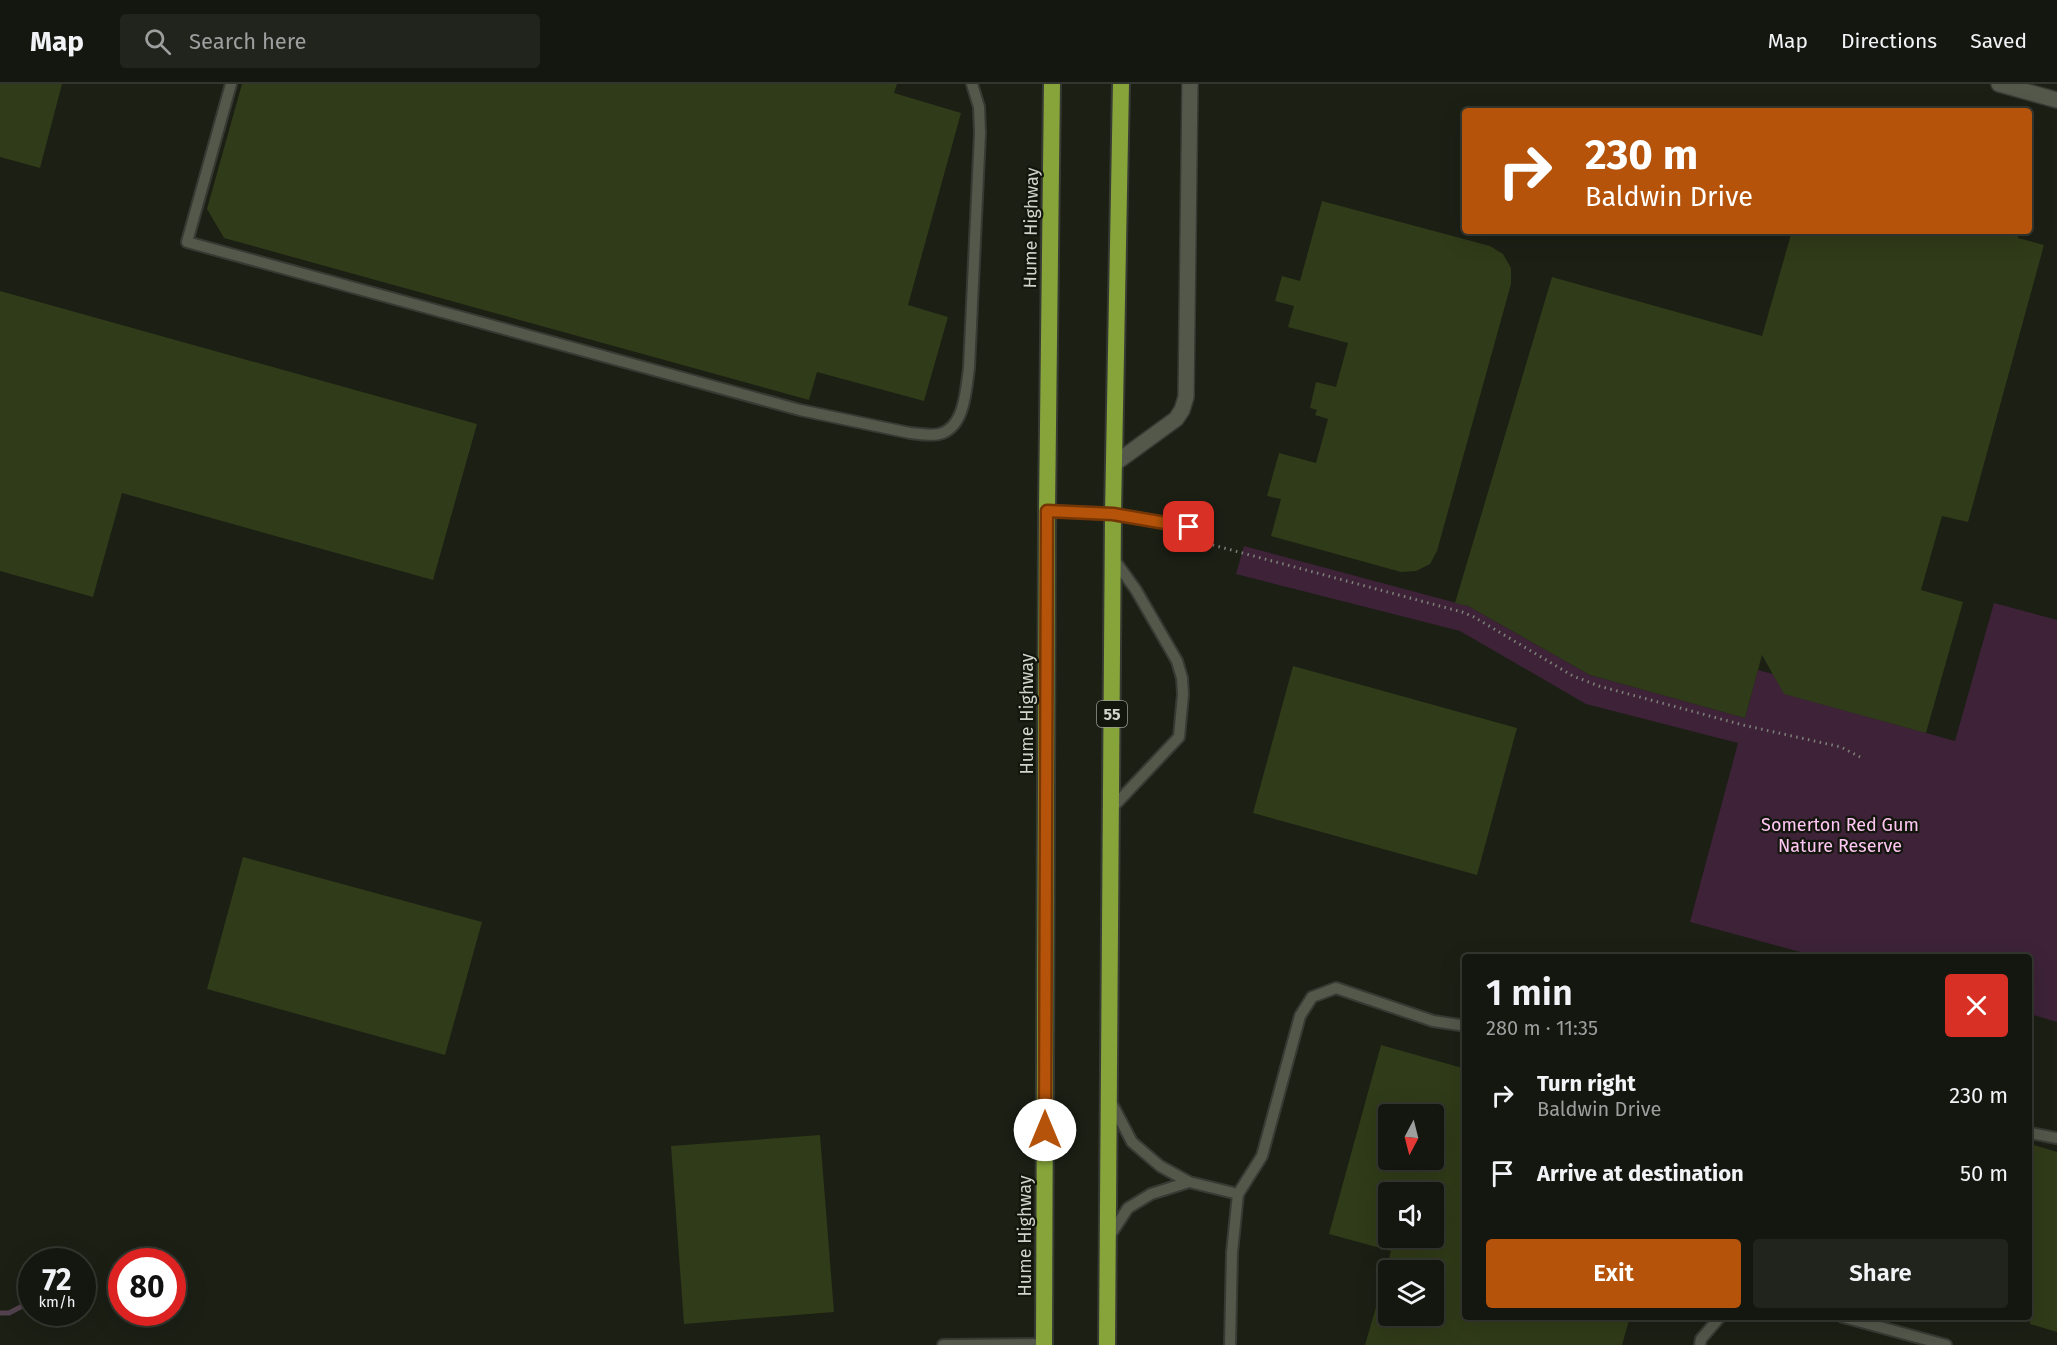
<!DOCTYPE html>
<meta charset="utf-8">
<style>
:root{--surface:#14170f;--page:#21241d;--text:#f1f3f6;--muted:#9d9f9e;--line:#33362f;--accent:#b45309}
body{margin:0;font-family:"Fira Sans",sans-serif;background:var(--page);color:var(--text);height:100vh;display:flex;flex-direction:column;font-size:22px;white-space:nowrap}
*{box-sizing:border-box;margin:0}
p{font-size:20px;color:var(--muted)}
.icon{flex:none;width:33px;height:33px;fill:none;stroke:currentColor;stroke-width:2;stroke-linecap:round;stroke-linejoin:round}
.map{position:relative;flex:1;overflow:hidden}
.panel{position:absolute;left:1462px;top:870px;width:570px;height:366px;display:flex;flex-direction:column;background:var(--surface);border-radius:6px;box-shadow:0 6px 24px #0002,0 0 0 2px var(--line)}
.panel>*{flex:none}
.guide{position:absolute;left:1462px;top:24px;width:570px;height:126px;border-radius:6px;box-shadow:0 6px 24px #0002,0 0 0 2px var(--line);background:#b45309;color:#fff;overflow:hidden}
.needle{width:39px;rotate:187deg}
.fabs{position:absolute;left:1378px;top:1020px;display:grid;gap:12px}
.fabs a{display:grid;place-items:center;width:66px;height:66px;border-radius:6px;background:var(--surface);box-shadow:0 6px 24px #0002,0 0 0 2px var(--line);font-size:30px}
.speed{position:absolute;left:18px;top:1164px;display:flex;gap:12px;font-size:30px;font-weight:700;text-align:center}
.speed>*{display:grid;place-content:center;width:78px;height:78px;border-radius:50%;background:var(--surface);box-shadow:0 6px 24px #0002,0 0 0 2px var(--line);line-height:1}
.speed small{font-size:15px;font-weight:400}
.speed .limit{border:9px solid #d22;background:#fff;color:#111}
.pin{position:absolute;display:grid;place-items:center;width:51px;height:51px;color:#fff;margin:-26px;border-radius:12px;box-shadow:0 3px 9px #0006}
.me{position:absolute;width:66px;margin:-33px;rotate:0deg;stroke-linejoin:round;filter:drop-shadow(0 0 4px #0008)}
.turn{display:flex;align-items:center;gap:21px;height:126px;padding:0 24px;font-size:27px}
.turn .icon{width:78px;height:78px;stroke-width:2.5}
.turn b{display:block;font-size:42px;line-height:51px}
.round{display:grid;place-items:center;flex:none;width:63px;height:63px;border-radius:6px;background:var(--page)}
.headline{display:flex;align-items:center;justify-content:space-between;height:102px;padding:0 24px}
h1{font-size:36px;font-weight:600;line-height:45px}
.primary-button{display:flex;gap:12px;margin-top:auto;padding:12px 24px}
.primary-button a{flex:1;height:69px;border-radius:6px;background:var(--accent);color:#fff;font-size:24px;font-weight:600;line-height:69px;text-align:center}
.primary-button a+a{background:var(--page);color:var(--text)}
ul{padding:0;list-style:none}
li{display:flex;align-items:center;gap:18px;height:78px;padding:0 24px}
li div{flex:1}
li b{display:block;font-size:22px}
li em{font-style:normal}
header{display:flex;align-items:center;gap:36px;box-sizing:border-box;height:84px;padding:0 30px;background:var(--surface);border-bottom:2px solid var(--line)}
header strong{font-size:28px}
nav{display:flex;gap:33px;margin-inline-start:auto;font-size:21px}
.search{width:420px;height:54px;background:var(--page);display:flex;align-items:center;gap:15px;box-sizing:border-box;padding:0 21px;border-radius:6px;color:var(--muted);font-size:22px}
.map>svg:first-child{display:block}
.green{fill:#3d2238}
.lines{fill:none;stroke-linecap:round;stroke-linejoin:round}
.stream{stroke:#52424f;stroke-width:5}
.building{fill:#303b19;fill-rule:evenodd}
.service-casing{stroke:#373a33;stroke-width:14}
.minor-casing{stroke:#373a33;stroke-width:18}
.trunk-casing{stroke:#373a33;stroke-width:20}
.path{stroke:#7d8078;stroke-width:3;stroke-dasharray:1.5 4.5;stroke-linecap:butt}
.service{stroke:#53584b;stroke-width:10}
.minor{stroke:#53584b;stroke-width:15}
.trunk{stroke:#86a43a;stroke-width:16}
.route-casing{stroke:#753606;stroke-width:15}
.route{stroke:#b45309;stroke-width:10}
.labels{text-anchor:middle;dominant-baseline:central;stroke-width:4.5;stroke-linejoin:round;paint-order:stroke}
.shield{fill:#12160c;stroke:#989b93;stroke-width:1.5}
.shield-label{font-size:16px;font-weight:bold;fill:#d1d4cd}
.street-label{font-size:18px;fill:#d1d4cd;stroke:#12160c}
.park-label{font-size:18px;fill:#ffc6f3;stroke:#12160c}
</style>
<header>
<strong>Map</strong>
<div class="search"><svg class="icon" aria-label="search" viewBox="0 0 24 24"><circle cx="10" cy="10" r="6"/><path d="M15 15l6 6"/></svg>Search here</div>
<nav><a>Map</a><a>Directions</a><a>Saved</a></nav>
</header>
<div class="map">
<svg width="2057" height="1261" viewBox="0 0 2057 1261">
<rect width="100%" height="100%" fill="#1b1f14"/>
<polygon class="green" points="1244,462 1468,522 1590,591 1745,634 1758,586 1773,590 1786,610 1955,657 1994,519 2057,536 2057,938 2030,930 2030,873 1819,873 1690,838 1738,659 1586,620 1460,547 1236,490"/>
<g class="lines">
<g class="stream">
<polyline points="82,1203 95,1202"/>
<polyline points="0,1229 9,1229 32,1217"/>
</g>
</g>
<g class="building">
<polygon points="0,0 62,0 40,84 0,73"/>
<polygon points="242,0 897,0 894,9 961,29 908,221 948,233 924,317 817,288 809,316 224,154 207,125"/>
<polygon points="1322,117 1490,162 1503,170 1511,184 1511,200 1437,467 1430,480 1416,487 1401,488 1271,452 1281,415 1267,412 1279,369 1316,379 1328,335 1315,331 1317,326 1310,324 1316,298 1336,303 1348,259 1288,243 1294,222 1275,217 1282,192 1300,197"/>
<polygon points="1792,147 2020,147 2018,154 2044,161 1968,438 1942,432 1921,506 1963,518 1926,649 1784,610 1762,571 1745,634 1590,591 1468,522 1455,519 1552,193 1762,252"/>
<polygon points="0,207 477,340 433,496 122,409 93,513 0,487"/>
<polygon points="1293,582 1517,644 1477,791 1253,729"/>
<polygon points="243,773 482,838 445,971 207,905"/>
<path d="M1381 961 1466 985V1233H1630L1622 1261H1365L1385 1192H1389V1232H1434V1186H1386L1391 1167 1329 1150ZM1389 1030H1434V1076H1389ZM1389 1108H1434V1154H1389Z"/>
<polygon points="820,1051 834,1228 684,1240 671,1062"/>
<polygon points="2030,1060 2057,1068 2057,1248 2030,1240"/>
</g>
<g class="lines">
<g class="service-casing">
<g id="service">
<path d="M231 0 187 158 800 326 910 349C919 350 930 352 939 350 965 344 966 305 969 284L980 49 979 23 972 0"/>
<polyline points="1047,427 1113,430 1189,443"/>
<polyline points="1112,724 1179,653 1183,610 1182,594 1177,577 1136,506 1113,474"/>
<polyline points="1111,1018 1132,1058 1160,1082 1189,1098 1238,1110"/>
<polyline points="2030,1049 2057,1054"/>
<polyline points="1109,1153 1128,1124 1151,1110 1189,1098"/>
<polyline points="1843,1233 1946,1261"/>
<polyline points="943,1261 1044,1260"/>
<polyline points="1230,1261 1232,1168 1238,1110 1262,1072 1300,932 1312,913 1336,904 1433,937 1466,942"/>
<polyline points="1700,1261 1701,1255 1720,1233"/>
</g>
</g>
<g class="minor-casing">
<g id="minor">
<polyline points="1999,0 2057,16"/>
<polyline points="1114,380 1176,335 1182,326 1186,313 1190,0"/>
</g>
</g>
<g class="trunk-casing">
<g id="trunk">
<polyline points="1044,1261 1047,427 1052,0"/>
<polyline points="1107,1261 1113,430 1121,0"/>
</g>
</g>
<polyline class="path" points="1198,451 1209,460 1462,528 1474,533 1573,592 1599,602 1743,641 1841,663 1860,673"/>
<use href="#service" class="service"/>
<use href="#minor" class="minor"/>
<use href="#trunk" class="trunk"/>
</g>
<g class="lines">
<g class="route-casing">
<polyline id="route" points="1045,1046 1047,427 1113,430 1189,443"/>
</g>
<use href="#route" class="route"/>
</g>
<g class="labels">
<rect class="shield" x="1097" y="617" width="30" height="26" rx="4.5"/>
<g class="shield-label">
<text x="1112" y="630">55</text>
</g>
<g class="street-label">
<text transform="translate(1031 144) rotate(-89)">Hume Highway</text>
<text transform="translate(1027 630) rotate(-90)">Hume Highway</text>
<text transform="translate(1025 1152) rotate(-90)">Hume Highway</text>
</g>
<g class="park-label">
<text x="1840" y="741">Somerton Red Gum<tspan x="1840" dy="21">Nature Reserve</tspan></text>
</g>
</g>
</svg>
<div class="fabs">
<a><svg class="needle" viewBox="-14 -14 28 28"><path d="M0-13l5 13h-10z" fill="#e53935"/><path d="M0 13l5-13h-10z" fill="#9d9f9e"/></svg></a>
<a><svg class="icon" aria-label="sound" viewBox="0 0 24 24"><path d="M4 9h4l5-4v14l-5-4H4zM17 9q2 3 0 6"/></svg></a>
<a><svg class="icon" aria-label="layers" viewBox="0 0 24 24"><path d="M12 4l9 5-9 5-9-5zM3 14l9 5 9-5"/></svg></a>
</div>
<div class="speed"><div>72<small>km/h</small></div><div class="limit">80</div></div>
<div class="pin" style="left:1189px;top:443px;background:#d93025"><svg class="icon" aria-label="arrive" viewBox="0 0 24 24"><path d="M6 21V4h12l-3 4 3 4H6"/></svg></div>
<svg class="me" style="left:1045px;top:1046px" viewBox="-20 -20 40 40"><circle r="19" fill="#fff"/><path d="M0-13L10 11 0 6-10 11z" fill="#b45309"/></svg>
<div class="guide">
<div class="turn"><svg class="icon" aria-label="right" viewBox="0 0 24 24"><path d="M7 20v-9h11M14 6l5 5-5 5"/></svg><div><b>230 m</b>Baldwin Drive</div></div>
</div>
<section class="panel">
<div class="headline"><div><h1>1 min</h1><p>280 m · 11:35</p></div><a class="round" style="background:#d93025;color:#fff"><svg class="icon" aria-label="close" viewBox="0 0 24 24"><path d="M6 6l12 12M18 6L6 18"/></svg></a></div>
<ul>
<li><svg class="icon" aria-label="right" viewBox="0 0 24 24"><path d="M7 20v-9h11M14 6l5 5-5 5"/></svg><div><b>Turn right</b><p>Baldwin Drive</p></div><em>230 m</em></li>
<li><svg class="icon" aria-label="arrive" viewBox="0 0 24 24"><path d="M6 21V4h12l-3 4 3 4H6"/></svg><div><b>Arrive at destination</b></div><em>50 m</em></li>
</ul>
<div class="primary-button"><a>Exit</a><a>Share</a></div>
</section>
</div>
